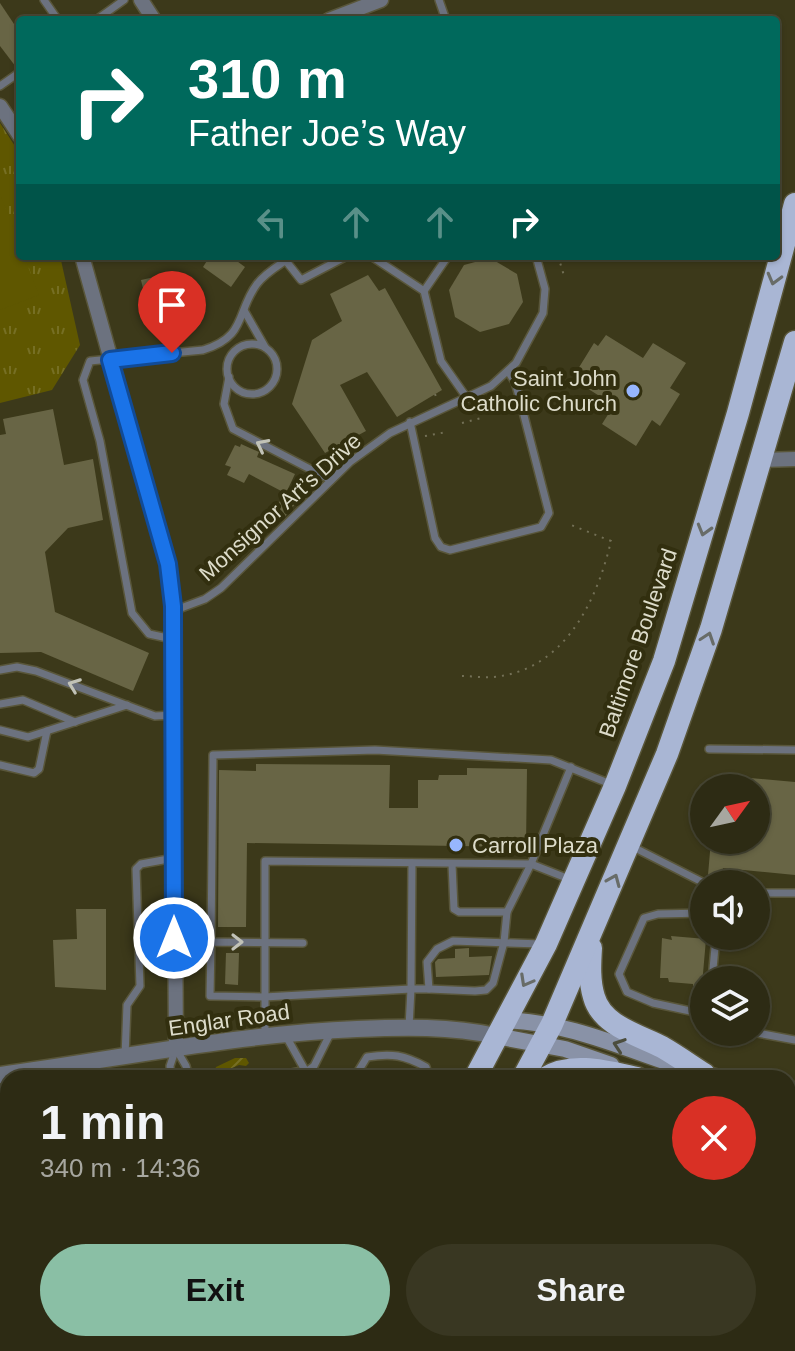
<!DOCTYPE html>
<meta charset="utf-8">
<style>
:root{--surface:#2d2b14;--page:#393722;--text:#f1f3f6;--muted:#a7a7a0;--line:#484734;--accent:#8abfa5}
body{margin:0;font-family:Helvetica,sans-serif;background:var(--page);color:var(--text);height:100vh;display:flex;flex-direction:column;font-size:30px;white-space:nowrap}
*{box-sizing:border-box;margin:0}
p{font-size:26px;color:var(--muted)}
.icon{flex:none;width:44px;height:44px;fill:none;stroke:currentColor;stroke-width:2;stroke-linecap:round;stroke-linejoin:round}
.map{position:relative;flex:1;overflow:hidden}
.panel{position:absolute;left:0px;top:1070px;width:796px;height:282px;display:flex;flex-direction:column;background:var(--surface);border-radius:24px 24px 0 0;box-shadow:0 2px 6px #0004,0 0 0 2px var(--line)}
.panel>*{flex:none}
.hud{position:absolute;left:16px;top:16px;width:764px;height:244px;border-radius:8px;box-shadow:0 2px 6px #0004,0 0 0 2px var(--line);background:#00695c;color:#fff;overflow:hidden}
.needle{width:52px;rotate:57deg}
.buttons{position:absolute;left:690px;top:774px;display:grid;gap:16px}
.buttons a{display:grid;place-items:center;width:80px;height:80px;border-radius:50%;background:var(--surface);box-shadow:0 2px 6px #0004,0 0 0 2px var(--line);font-size:40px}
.pin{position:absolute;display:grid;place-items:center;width:68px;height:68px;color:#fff;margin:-82px -34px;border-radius:50% 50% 50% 0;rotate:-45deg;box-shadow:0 0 8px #0007}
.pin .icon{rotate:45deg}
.me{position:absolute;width:88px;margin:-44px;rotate:0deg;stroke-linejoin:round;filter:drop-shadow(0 0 6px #0008)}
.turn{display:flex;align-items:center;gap:28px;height:168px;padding:0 40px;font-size:36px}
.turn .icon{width:104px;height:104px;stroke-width:2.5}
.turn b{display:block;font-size:56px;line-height:68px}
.lanes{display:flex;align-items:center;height:76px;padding:0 40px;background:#0003;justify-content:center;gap:40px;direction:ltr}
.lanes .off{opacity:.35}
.round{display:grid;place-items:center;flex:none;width:84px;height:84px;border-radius:42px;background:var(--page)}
.summary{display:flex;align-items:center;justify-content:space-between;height:136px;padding:0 40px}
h1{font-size:48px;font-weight:700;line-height:60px}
.button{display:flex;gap:16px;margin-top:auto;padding:16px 40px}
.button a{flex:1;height:92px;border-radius:48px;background:var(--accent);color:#111;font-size:32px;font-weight:700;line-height:92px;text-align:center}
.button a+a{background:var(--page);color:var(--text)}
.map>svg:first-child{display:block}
.park{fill:url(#park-tufts)}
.garden{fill:url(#garden-furrows)}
.pitch{fill:#5f5700}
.building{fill:#686545}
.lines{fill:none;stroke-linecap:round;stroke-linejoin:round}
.service-casing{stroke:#59563a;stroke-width:10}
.minor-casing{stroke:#59563a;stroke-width:17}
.tertiary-casing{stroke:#59563a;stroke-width:19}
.secondary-casing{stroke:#59563a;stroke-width:19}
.trunk-casing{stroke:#59563a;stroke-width:25}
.path{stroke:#737056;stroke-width:2;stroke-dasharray:2 6;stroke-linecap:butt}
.service{stroke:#6c727f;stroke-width:7}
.minor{stroke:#6c727f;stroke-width:14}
.tertiary{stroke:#6c727f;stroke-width:16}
.secondary{stroke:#8992a7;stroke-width:16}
.trunk{stroke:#a9b6d4;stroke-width:22}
.oneway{stroke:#686c68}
.oneway2{stroke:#c1c2b7}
.oneway3{stroke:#4c4d3d}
.route-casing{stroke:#114b97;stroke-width:20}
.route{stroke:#1a73e8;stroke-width:14}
.poi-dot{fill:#97b6fd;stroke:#322f0f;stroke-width:3}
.labels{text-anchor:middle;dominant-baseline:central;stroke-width:8;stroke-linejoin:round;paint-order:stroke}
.poi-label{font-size:22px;fill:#dddcca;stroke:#322f0f;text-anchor:end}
.street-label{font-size:22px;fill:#dddcca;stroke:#322f0f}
</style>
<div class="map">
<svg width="795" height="1351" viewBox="0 0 795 1351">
<defs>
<pattern id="park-tufts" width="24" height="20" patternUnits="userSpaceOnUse" patternTransform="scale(2)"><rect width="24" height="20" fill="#5f5700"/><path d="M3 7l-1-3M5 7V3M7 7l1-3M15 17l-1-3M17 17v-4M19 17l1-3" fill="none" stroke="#766f24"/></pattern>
<pattern id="garden-furrows" width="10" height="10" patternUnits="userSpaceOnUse" patternTransform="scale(2)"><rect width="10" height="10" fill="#5f5700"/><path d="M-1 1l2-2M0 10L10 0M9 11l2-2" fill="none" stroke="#766f24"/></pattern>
</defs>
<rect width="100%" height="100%" fill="#3c391a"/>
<polygon class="park" points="0,123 20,154 20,256 60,256 80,345 52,390 0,403"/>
<polygon class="garden" points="235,1058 246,1058 249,1063 246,1066 239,1065 232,1068 229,1078 215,1078 213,1074 216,1067"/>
<polygon class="pitch" points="0,194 20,245 20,256 24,256 39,295 0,310"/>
<g class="building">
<polygon points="0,3 20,33 20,66 16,67 0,46"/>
<polygon points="210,256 230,256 245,267 231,287 203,267"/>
<polygon points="490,258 517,274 523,302 509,324 480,332 455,317 449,290 464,265"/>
<polygon points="368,275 379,291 385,288 442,390 397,417 367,372 340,385 366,431 325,453 292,404 312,340 342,321 330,294"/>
<polygon points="159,276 162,285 168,284 170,294 164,295 168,310 149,314 141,280"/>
<polygon points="606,335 643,358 653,343 686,363 670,388 680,394 660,426 652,420 636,446 602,424 614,405 577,382 583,372 578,369 594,343 598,346"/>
<polygon points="53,409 64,465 93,459 103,520 68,528 45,552 55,612 149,653 133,691 41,652 0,653 0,435 6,434 3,419"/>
<polygon points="241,444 259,452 257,457 295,474 286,493 287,491 300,498 283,519 273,512 285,493 249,474 244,483 227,475 231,467 225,465 235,445 240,447"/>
<polygon points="256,764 390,765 389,808 418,808 418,780 438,780 439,775 467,775 467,768 527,769 526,847 247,843 246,927 218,927 219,770 256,771"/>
<polygon points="717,775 795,782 795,875 723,868 722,877 708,875 711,840 756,840 756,788 716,788"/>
<polygon points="76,909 106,909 106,990 55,987 53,940 77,939"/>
<polygon points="671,936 706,939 702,985 693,986 693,984 669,982 668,978 660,978 662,938 672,940"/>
<polygon points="469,948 469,957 492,956 489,975 436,977 435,962 438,959 455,958 455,949"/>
<polygon points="226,953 239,953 238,985 225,984"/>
</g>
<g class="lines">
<g class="service-casing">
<g id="service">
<polyline points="44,0 58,20"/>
<polyline points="439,0 446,20"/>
<polyline points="96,20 124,0"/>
<polyline points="0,86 20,72"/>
<polyline points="371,256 424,291 441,361 467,398"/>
<polyline points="286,261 301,280 347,256"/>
<polyline points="424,291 448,256"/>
<polyline points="245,312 265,347"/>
<circle cx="252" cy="369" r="25"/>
<polyline points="229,377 224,404 233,429 331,480"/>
<polyline points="410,422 435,538 441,547 450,550 541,527 549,513 520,400 515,382 508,371"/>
<polyline points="173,611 205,599 221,588 350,462 390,433 491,386 516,363 543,313 545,289 536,256"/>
<path d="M172 639 149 634 132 613 100 441 83 380 90 361 203 350C247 337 236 312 257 284 266 272 280 265 292 256"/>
<polyline points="0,670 17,667 36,671 155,716 174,715"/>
<polyline points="0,704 23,700 75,722"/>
<polyline points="0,730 28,737 127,705"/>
<polyline points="709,749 795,750"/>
<polyline points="0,765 34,773 39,769 47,731"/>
<polyline points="633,847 706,884"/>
<polyline points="412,863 411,989 429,989 427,962 437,949 453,941 541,944"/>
<polyline points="452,864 454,909 459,912 507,912"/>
<polyline points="756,893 795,893"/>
<polyline points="704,913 658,914 644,918 619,974 627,992 653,1003 704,1014"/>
<polyline points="211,942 213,755 375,750 551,760 613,785"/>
<polyline points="303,943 211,942 210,996 264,997 411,989 409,1027"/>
<polyline points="712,980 716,936"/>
<polyline points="429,989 475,991 486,990 493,983 504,942 507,912 531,864 571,767"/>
<polyline points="752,1032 795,1040"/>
<polyline points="265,1036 265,861 531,864 569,879"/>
<polyline points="286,1036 306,1072"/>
<polyline points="176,1049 186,1066 189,1078"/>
<polyline points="125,1057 127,1005 140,986 136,869 141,864 174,858"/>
<polyline points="83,1064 85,1078"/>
<polyline points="306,1072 314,1066 332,1030"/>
<polyline points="171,1078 170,1066 175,1051"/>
<polyline points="266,1078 302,1071 317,1078"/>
<path d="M354 1078 367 1057C392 1053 404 1055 426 1067L429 1078"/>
<polyline points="788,1161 795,1162"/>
<polyline points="0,1183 8,1168"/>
<polyline points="788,1224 795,1225"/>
<polyline points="0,1268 8,1251"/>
<polyline points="788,1270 795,1276"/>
<polyline points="156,1344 169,1351"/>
<polyline points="221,1344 235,1351"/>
<polyline points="475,1344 487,1351"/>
<polyline points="284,1351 288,1344"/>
<polyline points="575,1351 585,1347"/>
<polyline points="645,1351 649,1344"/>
</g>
</g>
<g class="minor-casing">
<g id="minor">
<polyline points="141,0 154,20"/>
<polyline points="329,20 381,0"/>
<polyline points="0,106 20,136"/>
<polyline points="82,256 168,564 173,606 176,1049"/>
<polyline points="762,460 795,459"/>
</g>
</g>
<g class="tertiary-casing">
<g id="tertiary">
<path d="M0 1075C118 1059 237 1034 357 1029 404 1027 450 1026 496 1036"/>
<polyline points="711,1344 714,1351"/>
</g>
</g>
<g class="secondary-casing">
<g id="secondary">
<path d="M504 1020C580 1022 647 1060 719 1078"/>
<polyline points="496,1036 565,1049 611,1065"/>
<polyline points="788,1090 795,1090"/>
<polyline points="788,1112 795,1113"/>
</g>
</g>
<g class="trunk-casing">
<g id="trunk">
<path d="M591 948C590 964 589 981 594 997 602 1026 639 1035 662 1047 676 1055 690 1065 704 1074"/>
<polyline points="475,1078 546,944 615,786 664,661 738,413 795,204"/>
<polyline points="523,1078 552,1024 667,754 711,629 795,342"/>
<path d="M545 1078C572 1061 609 1072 637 1078"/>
<polyline points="335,1351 338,1344"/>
<polyline points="377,1351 381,1344"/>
</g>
</g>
<g class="path">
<polyline points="558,256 565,279"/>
<polyline points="435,394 437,399"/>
<polyline points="495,404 511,401"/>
<polyline points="462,423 481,418"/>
<polyline points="425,436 447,432"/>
<path d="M462 676C472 676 483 678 493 677 564 671 597 601 611 541L571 525"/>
<polyline points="0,1092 8,1091"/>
</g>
<use href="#service" class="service"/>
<use href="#minor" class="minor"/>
<use href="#tertiary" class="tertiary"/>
<use href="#secondary" class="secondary"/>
<use href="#trunk" class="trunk"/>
</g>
<defs><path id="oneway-chevron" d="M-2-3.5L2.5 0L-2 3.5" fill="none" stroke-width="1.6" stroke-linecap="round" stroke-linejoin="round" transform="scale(2)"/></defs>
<g class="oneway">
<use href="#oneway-chevron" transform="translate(774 279) rotate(105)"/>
<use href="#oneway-chevron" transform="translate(704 530) rotate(106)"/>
<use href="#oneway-chevron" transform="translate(708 638) rotate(-71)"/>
<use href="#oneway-chevron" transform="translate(614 880) rotate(-67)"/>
<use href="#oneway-chevron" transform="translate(526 981) rotate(119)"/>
</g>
<g class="oneway2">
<use href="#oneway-chevron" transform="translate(262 445) rotate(-153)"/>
<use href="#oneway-chevron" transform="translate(74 685) rotate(-159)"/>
<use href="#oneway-chevron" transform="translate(237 942)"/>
</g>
<use class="oneway3" href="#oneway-chevron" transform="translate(619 1045) rotate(-161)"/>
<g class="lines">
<g class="route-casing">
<polyline id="route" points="172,353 110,360 168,564 173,606 174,938"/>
</g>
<use href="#route" class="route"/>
</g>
<g class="poi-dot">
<circle cx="633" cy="391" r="8"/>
<circle cx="456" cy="845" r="8"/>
</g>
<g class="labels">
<g class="poi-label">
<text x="617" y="378">Saint John<tspan x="617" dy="25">Catholic Church</tspan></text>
<text x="472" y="845" text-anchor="start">Carroll Plaza</text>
</g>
<g class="street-label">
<text transform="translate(280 507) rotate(-42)">Monsignor Art’s Drive</text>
<text transform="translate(638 643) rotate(-71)">Baltimore Boulevard</text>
<text transform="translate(229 1020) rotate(-8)">Englar Road</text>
</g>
</g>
</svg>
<div class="buttons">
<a><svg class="needle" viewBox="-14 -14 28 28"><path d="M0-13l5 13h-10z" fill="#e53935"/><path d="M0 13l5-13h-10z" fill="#a7a7a0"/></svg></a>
<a><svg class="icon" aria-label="sound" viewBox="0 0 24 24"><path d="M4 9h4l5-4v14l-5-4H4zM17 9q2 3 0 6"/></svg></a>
<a><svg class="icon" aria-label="layers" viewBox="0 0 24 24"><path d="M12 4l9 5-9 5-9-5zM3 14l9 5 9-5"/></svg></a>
</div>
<div class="pin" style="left:172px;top:353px;background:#d93025"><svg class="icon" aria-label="arrive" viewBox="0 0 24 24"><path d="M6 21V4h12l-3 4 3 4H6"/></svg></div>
<svg class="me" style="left:174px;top:938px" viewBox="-20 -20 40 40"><circle r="17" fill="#1a73e8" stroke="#fff" stroke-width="3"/><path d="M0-11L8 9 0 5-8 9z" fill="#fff"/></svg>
<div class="hud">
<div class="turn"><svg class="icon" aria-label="right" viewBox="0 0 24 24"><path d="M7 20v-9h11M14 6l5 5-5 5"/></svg><div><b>310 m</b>Father Joe’s Way</div></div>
<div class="lanes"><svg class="icon off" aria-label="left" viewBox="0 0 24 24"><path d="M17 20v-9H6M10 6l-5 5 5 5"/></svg><svg class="icon off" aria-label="ahead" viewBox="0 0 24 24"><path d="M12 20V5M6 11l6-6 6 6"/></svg><svg class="icon off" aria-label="ahead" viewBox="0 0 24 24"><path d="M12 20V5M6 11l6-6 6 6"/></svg><svg class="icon" aria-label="right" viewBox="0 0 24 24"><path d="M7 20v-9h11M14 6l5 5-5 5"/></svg></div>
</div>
<section class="panel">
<div class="summary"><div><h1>1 min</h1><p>340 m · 14:36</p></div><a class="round" style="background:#d93025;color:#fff"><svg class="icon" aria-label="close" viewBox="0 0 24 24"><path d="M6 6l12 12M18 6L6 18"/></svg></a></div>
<div class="button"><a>Exit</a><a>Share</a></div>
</section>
</div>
